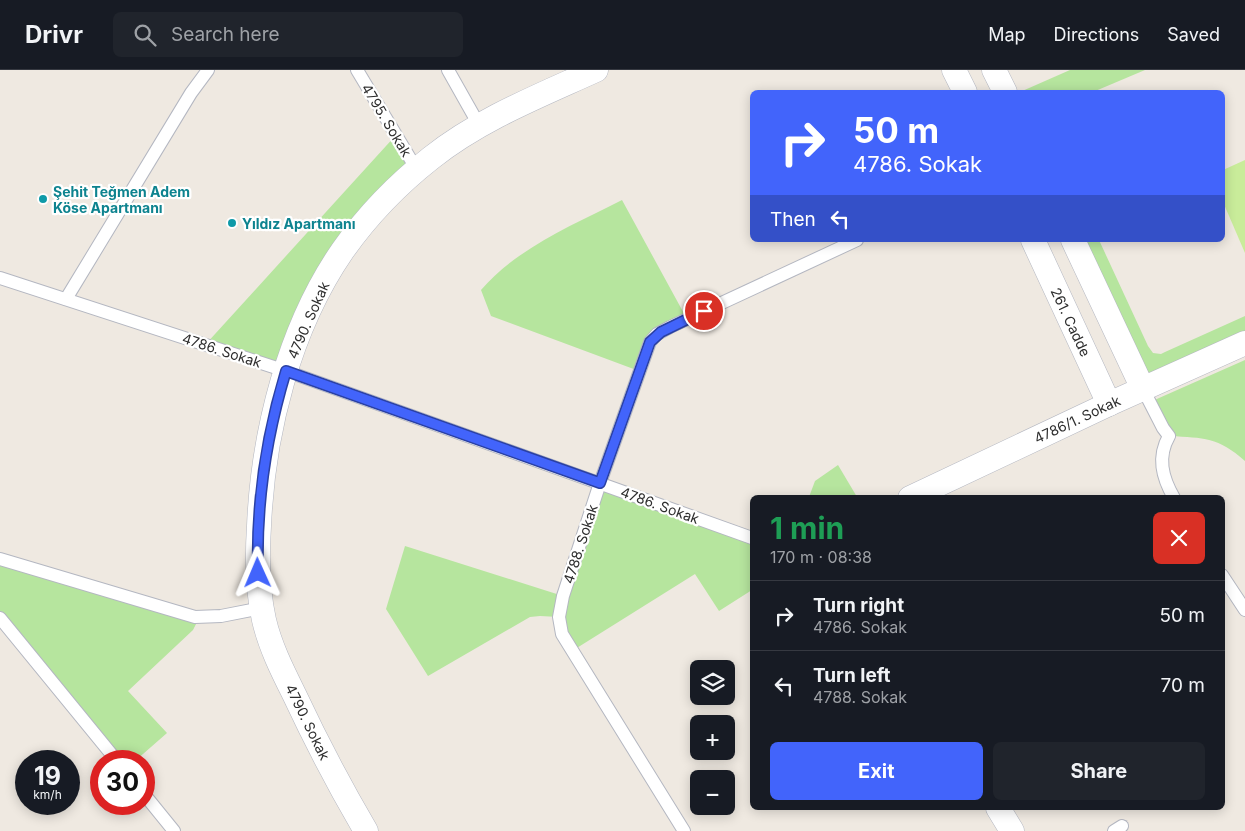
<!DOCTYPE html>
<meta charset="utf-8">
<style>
:root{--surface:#171b24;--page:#20242c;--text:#f1f3f6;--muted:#9ea1a6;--line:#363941;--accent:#4264fb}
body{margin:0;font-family:Inter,sans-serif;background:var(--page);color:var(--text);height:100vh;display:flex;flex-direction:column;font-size:19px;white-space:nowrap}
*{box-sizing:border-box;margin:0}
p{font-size:16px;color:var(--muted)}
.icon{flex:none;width:28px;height:28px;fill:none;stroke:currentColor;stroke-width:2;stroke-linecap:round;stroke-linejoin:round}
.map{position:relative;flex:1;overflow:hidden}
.details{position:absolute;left:750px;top:425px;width:475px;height:315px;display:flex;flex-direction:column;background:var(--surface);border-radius:8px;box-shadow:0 2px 12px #0003}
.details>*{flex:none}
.banner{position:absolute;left:750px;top:20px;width:475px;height:152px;border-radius:8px;box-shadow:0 2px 12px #0003;background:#4264fb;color:#fff;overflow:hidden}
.tools{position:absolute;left:690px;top:590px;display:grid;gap:10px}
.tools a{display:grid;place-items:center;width:45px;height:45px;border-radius:8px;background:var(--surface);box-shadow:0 2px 12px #0003;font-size:25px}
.speed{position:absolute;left:15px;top:680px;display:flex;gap:10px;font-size:25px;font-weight:700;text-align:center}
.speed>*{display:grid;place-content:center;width:65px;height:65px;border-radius:50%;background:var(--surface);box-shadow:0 2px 12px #0003;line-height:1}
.speed small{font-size:12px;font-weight:400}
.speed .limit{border:8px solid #d22;background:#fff;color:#111}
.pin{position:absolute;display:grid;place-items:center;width:42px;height:42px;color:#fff;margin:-21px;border:2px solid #fff;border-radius:50%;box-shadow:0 1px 5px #0007}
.me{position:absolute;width:55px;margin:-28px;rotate:359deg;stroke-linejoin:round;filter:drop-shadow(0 0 4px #0008)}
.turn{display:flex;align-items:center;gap:18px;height:105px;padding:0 20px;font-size:22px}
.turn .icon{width:65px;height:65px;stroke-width:2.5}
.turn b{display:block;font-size:35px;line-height:42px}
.then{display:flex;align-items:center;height:48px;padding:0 20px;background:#0003;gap:10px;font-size:19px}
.round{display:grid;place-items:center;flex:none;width:52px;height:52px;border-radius:8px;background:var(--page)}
.summary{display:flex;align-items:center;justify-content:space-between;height:85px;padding:0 20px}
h1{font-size:30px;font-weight:700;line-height:38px;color:#1e9e55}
.primary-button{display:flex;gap:10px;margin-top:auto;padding:10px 20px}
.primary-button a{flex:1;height:58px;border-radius:8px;background:var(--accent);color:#fff;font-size:20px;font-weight:700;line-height:58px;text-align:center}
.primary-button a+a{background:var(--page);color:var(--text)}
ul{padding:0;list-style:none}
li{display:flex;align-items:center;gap:15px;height:70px;padding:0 20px;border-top:1px solid var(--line)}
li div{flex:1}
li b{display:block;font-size:19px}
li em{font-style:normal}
header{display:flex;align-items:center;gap:30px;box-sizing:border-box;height:70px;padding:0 25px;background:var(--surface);border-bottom:1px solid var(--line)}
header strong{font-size:24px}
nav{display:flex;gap:28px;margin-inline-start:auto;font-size:18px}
.search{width:350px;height:45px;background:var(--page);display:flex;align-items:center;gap:12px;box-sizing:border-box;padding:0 18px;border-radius:8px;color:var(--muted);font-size:19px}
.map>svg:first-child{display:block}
.green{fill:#b6e59e}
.pitch{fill:#c9ec9a}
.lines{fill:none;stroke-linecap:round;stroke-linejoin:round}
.lane-casing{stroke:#b4b7c1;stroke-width:14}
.street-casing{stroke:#b4b7c1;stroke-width:25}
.lane{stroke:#fff;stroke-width:12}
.street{stroke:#fff;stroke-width:24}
.route-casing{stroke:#2b41a3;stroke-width:12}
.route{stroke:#4264fb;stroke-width:9}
.culture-dot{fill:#0f9aa8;stroke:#fff;stroke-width:2}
.labels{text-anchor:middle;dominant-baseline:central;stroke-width:4.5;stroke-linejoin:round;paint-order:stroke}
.street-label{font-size:14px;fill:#2e2e2e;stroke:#fff}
.culture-label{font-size:14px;font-weight:bold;fill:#0d838f;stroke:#fff;text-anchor:start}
</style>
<header>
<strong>Drivr</strong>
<div class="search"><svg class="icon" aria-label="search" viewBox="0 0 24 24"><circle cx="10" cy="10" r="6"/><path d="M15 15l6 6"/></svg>Search here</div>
<nav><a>Map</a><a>Directions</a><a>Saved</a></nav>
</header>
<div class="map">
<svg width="1245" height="761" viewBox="0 0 1245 761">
<rect width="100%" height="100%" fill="#efe9e1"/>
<g class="green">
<polygon points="1070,0 1145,0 1093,22 1020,22"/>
<polygon points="396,65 417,100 362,155 286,301 205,275"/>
<path d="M622 130 687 249 661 262 639 301 491 246 481 220C517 178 573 155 622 130Z"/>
<polygon points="1073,170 1099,170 1148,276 1153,283 1161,284 1165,282 1245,246 1245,273 1143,319"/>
<path d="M1245 290V391C1218 367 1204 368 1170 366L1150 332Z"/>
<polygon points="838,395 857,427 809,427 815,411"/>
<polygon points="600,413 752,468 752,520 719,541 695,504 572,581 559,547 540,546 530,547 428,606 386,539 405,476 563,526"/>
<polygon points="0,489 199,548 193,560 128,621 167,663 135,691 117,691 0,548"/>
</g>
<polygon class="pitch" points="1245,90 1245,183 1223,132 1223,100"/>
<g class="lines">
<g class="lane-casing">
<g id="lane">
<polyline points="357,0 417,100"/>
<polyline points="448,0 479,55"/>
<polyline points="0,208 286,301 752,468"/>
<polyline points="66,229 191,23 208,0"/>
<path d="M1143 319 1163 358 1169 366C1157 387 1162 407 1174 428"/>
<polyline points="0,489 195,547 221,546 262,538"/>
<polyline points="1222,505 1245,540"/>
<polyline points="0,548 117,691"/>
<polyline points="144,724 174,761"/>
<polyline points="684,761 562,564 559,547 563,526 600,413 650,272 657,264 670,257 857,170"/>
<polyline points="1114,761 1122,756"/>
</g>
</g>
<g class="street-casing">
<g id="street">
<polyline points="954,0 965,22"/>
<polyline points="994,0 1005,22"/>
<polyline points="1033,170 1109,334"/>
<polyline points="1073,170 1143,319"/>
<polyline points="910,428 1109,334 1245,273"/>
<polyline points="998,738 1012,761"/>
<path d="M366 761C340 717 316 671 294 624 282 600 270 576 264 550 257 519 257 487 259 456 263 362 289 258 343 180 367 146 398 114 431 88 480 49 539 26 596 0"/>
</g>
</g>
<use href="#lane" class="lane"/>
<use href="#street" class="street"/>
</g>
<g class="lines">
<g class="route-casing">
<path id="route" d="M258 503C256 434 266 367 286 301L600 413 650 272 661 262 704 241"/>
</g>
<use href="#route" class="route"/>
</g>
<g class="culture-dot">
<circle cx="43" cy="129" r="5"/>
<circle cx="232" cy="153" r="5"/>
</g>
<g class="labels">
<g class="street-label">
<text transform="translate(387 50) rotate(59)">4795. Sokak</text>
<text transform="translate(308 250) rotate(-66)">4790. Sokak</text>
<text transform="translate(1071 252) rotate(65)">261. Cadde</text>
<text transform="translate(222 280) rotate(18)">4786. Sokak</text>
<text transform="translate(1077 349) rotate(-25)">4786/1. Sokak</text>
<text transform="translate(660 435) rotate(20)">4786. Sokak</text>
<text transform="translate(580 474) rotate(-72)">4788. Sokak</text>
<text transform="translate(308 652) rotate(64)">4790. Sokak</text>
</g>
<g class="culture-label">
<text x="53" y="121">Şehit Teğmen Adem<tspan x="53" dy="16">Köse Apartmanı</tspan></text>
<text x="242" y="153">Yıldız Apartmanı</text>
</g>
</g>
</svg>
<div class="tools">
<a><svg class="icon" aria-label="layers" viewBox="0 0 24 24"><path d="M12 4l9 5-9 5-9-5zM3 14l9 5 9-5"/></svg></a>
<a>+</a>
<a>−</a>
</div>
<div class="speed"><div>19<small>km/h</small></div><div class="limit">30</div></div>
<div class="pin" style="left:704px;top:241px;background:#d93025"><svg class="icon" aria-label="arrive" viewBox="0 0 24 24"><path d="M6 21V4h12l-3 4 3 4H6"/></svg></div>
<svg class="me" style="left:258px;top:503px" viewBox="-20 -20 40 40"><path d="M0-17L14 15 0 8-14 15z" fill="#4264fb" stroke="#fff" stroke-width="4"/></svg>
<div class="banner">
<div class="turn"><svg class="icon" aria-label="right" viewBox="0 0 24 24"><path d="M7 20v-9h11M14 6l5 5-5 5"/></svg><div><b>50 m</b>4786. Sokak</div></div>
<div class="then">Then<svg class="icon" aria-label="left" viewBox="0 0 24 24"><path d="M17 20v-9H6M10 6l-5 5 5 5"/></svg></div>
</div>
<section class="details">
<div class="summary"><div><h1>1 min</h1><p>170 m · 08:38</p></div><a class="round" style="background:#d93025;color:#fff"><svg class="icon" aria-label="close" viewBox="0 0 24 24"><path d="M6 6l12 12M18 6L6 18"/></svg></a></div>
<ul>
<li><svg class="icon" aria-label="right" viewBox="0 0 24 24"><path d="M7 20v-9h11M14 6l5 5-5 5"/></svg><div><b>Turn right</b><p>4786. Sokak</p></div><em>50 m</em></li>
<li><svg class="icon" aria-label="left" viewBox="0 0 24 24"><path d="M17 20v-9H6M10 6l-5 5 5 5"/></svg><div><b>Turn left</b><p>4788. Sokak</p></div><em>70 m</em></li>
</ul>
<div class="primary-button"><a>Exit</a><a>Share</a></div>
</section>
</div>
